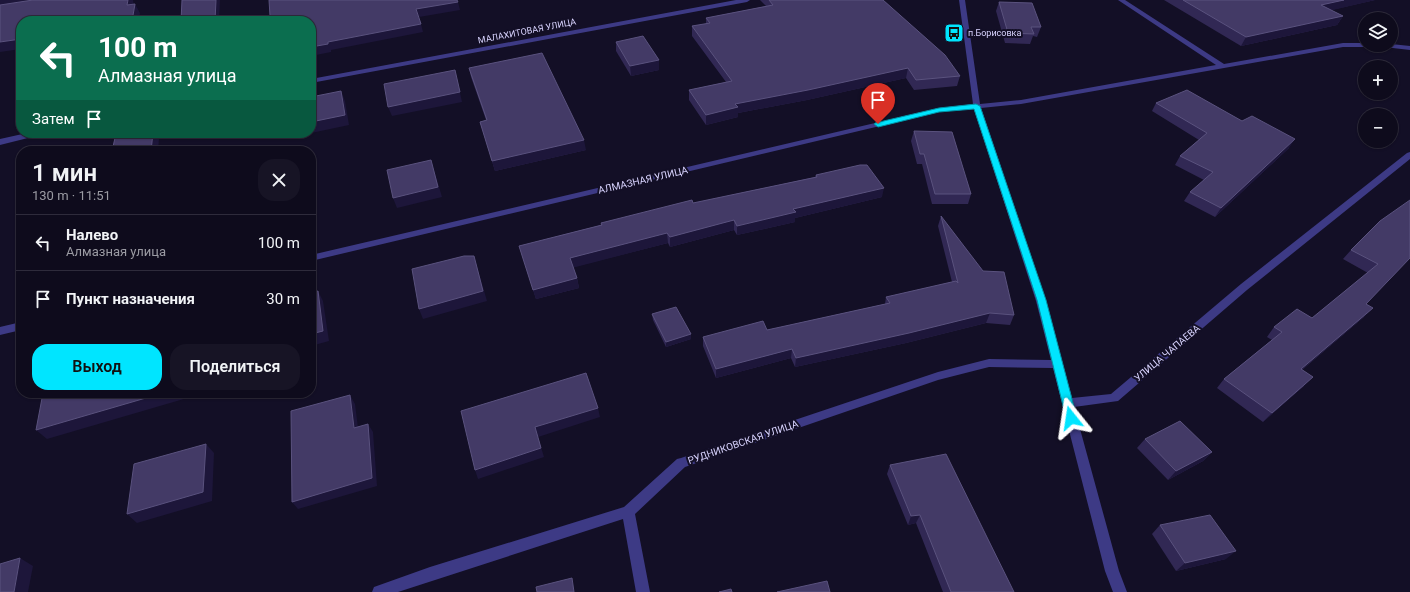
<!DOCTYPE html>
<html lang="ru">
<meta charset="utf-8">
<style>
:root{--surface:#0e0b1c;--page:#171425;--text:#f1f3f6;--muted:#9b9ba3;--line:#2e2b3b;--accent:#00e5ff}
body{margin:0;font-family:Roboto,sans-serif;background:var(--page);color:var(--text);height:100vh;display:flex;flex-direction:column;font-size:15px;white-space:nowrap}
*{box-sizing:border-box;margin:0}
p{font-size:13px;color:var(--muted)}
.icon{flex:none;width:22px;height:22px;fill:none;stroke:currentColor;stroke-width:2;stroke-linecap:round;stroke-linejoin:round}
.map{position:relative;flex:1;overflow:hidden}
.panel{position:absolute;left:16px;top:146px;width:300px;height:252px;display:flex;flex-direction:column;background:var(--surface);border-radius:16px;box-shadow:0 1px 3px #0004,0 0 0 1px var(--line)}
.panel>*{flex:none}
.banner{position:absolute;left:16px;top:16px;width:300px;height:122px;border-radius:16px;box-shadow:0 1px 3px #0004,0 0 0 1px var(--line);background:#0b6e4f;color:#fff;overflow:hidden}
.buttons{position:absolute;left:1358px;top:12px;display:grid;gap:8px}
.buttons a{display:grid;place-items:center;width:40px;height:40px;border-radius:50%;background:var(--surface);box-shadow:0 1px 3px #0004,0 0 0 1px var(--line);font-size:20px}
.pin{position:absolute;display:grid;place-items:center;width:34px;height:34px;color:#fff;margin:-41px -17px;border-radius:50% 50% 50% 0;rotate:-45deg;box-shadow:0 0 4px #0007}
.pin .icon{rotate:45deg}
.me{position:absolute;width:44px;margin:-22px;rotate:345deg;stroke-linejoin:round;filter:drop-shadow(0 0 3px #0008)}
.turn{display:flex;align-items:center;gap:14px;height:84px;padding:0 16px;font-size:18px}
.turn .icon{width:52px;height:52px;stroke-width:2.5}
.turn b{display:block;font-size:28px;line-height:34px}
.then{display:flex;align-items:center;height:38px;padding:0 16px;background:#0003;gap:8px;font-size:15px}
.round{display:grid;place-items:center;flex:none;width:42px;height:42px;border-radius:16px;background:var(--page)}
.summary{display:flex;align-items:center;justify-content:space-between;height:68px;padding:0 16px}
h1{font-size:24px;font-weight:600;line-height:30px}
.action{display:flex;gap:8px;margin-top:auto;padding:8px 16px}
.action a{flex:1;height:46px;border-radius:16px;background:var(--accent);color:#111;font-size:16px;font-weight:600;line-height:46px;text-align:center}
.action a+a{background:var(--page);color:var(--text)}
ul{padding:0;list-style:none}
li{display:flex;align-items:center;gap:12px;height:56px;padding:0 16px;border-top:1px solid var(--line)}
li div{flex:1}
li b{display:block;font-size:15px}
li em{font-style:normal}
.map>svg:first-child{display:block}
.lines{fill:none;stroke-linecap:round;stroke-linejoin:round}
.minor{fill:#3d3a85;fill-rule:evenodd}
.wall{fill:#312854}
.shaded-wall{fill:#1d163a}
.building{fill:#433a66;stroke:#5a527e}
.route{fill:#00e5ff;stroke:#0095a6}
.labels{text-anchor:middle;dominant-baseline:central;stroke-width:4;stroke-linejoin:round;paint-order:stroke}
.far-street-label{font-size:9px;fill:#d9d4ff;stroke:#130f26}
.far-poi-label{font-size:9px;fill:#d9d4ff;stroke:#130f26;text-anchor:start}
.street-label{font-size:10px;fill:#d9d4ff;stroke:#130f26}
</style>
<div class="map">
<svg width="1410" height="592" viewBox="0 0 1410 592">
<rect width="100%" height="100%" fill="#130f26"/>
<g class="lines">
<g class="minor">
<polygon points="736,0 750,0 747,2 311,83 311,79"/>
<polygon points="959,0 965,0 980,104 1021,100 1216,65 1118,0 1125,0 1224,64 1343,43 1365,43 1365,45 1369,45 1365,47 1343,47 1021,104 981,108 1046,301 1072,398 1111,394 1241,284 1407,153 1410,152 1410,159 1247,290 1118,401 1074,407 1119,571 1127,592 1113,592 1105,571 1053,368 989,367 938,380 685,467 635,514 650,592 636,592 623,519 398,592 372,592 374,587 430,567 624,507 677,459 681,458 938,372 989,359 1051,360 1036,301 974,109 939,112 311,261 311,255 939,108 973,104"/>
<polygon points="1391,44 1410,46 1410,50 1384,47 1380,45 1391,45"/>
<polygon points="27,133 41,133 40,135 0,145 0,139"/>
<polygon points="21,322 21,330 0,335 0,327"/>
</g>
</g>
<g class="wall">
<polygon points="760,0 883,0 960,76 957,86 914,90 906,78 807,100 738,113 738,117 706,125 689,100 689,90 726,82 692,36 692,26 706,24 706,18 766,6"/>
<polygon points="1164,0 1375,0 1331,10 1343,16 1337,25 1241,46"/>
<polygon points="999,2 1041,27 1037,37 1033,36 1030,44 1005,43 996,11"/>
<polygon points="616,42 659,70 631,76 616,51"/>
<polygon points="469,68 586,150 495,171 480,122 486,120 471,77"/>
<polygon points="1156,103 1289,148 1215,217 1184,201 1190,192 1204,180 1175,165 1180,156 1199,140 1152,111"/>
<polygon points="914,131 971,194 968,204 932,204 922,164 917,164 911,141"/>
<polygon points="816,175 882,197 795,218 795,222 737,235 734,230 670,247 668,243 573,267 577,278 579,288 536,299 522,255 519,246 601,225 601,223 815,177"/>
<polygon points="1410,200 1366,304 1364,317 1302,370 1304,386 1263,422 1217,388 1224,379 1272,340 1267,337 1274,327 1312,318 1368,273 1343,259 1351,250"/>
<polygon points="941,216 1014,315 1010,325 986,323 906,343 795,367 791,358 716,378 703,346 703,337 767,330 885,304 886,297 952,282 938,226"/>
<polygon points="652,314 691,339 666,347 653,320"/>
<polygon points="1145,439 1212,452 1203,461 1168,480 1137,448"/>
<polygon points="890,465 1014,592 943,592 916,523 908,525 887,474"/>
<polygon points="1160,525 1226,559 1176,571 1152,534"/>
</g>
<g class="shaded-wall">
<polygon points="0,0 51,0 0,8"/>
<polygon points="128,0 133,0 134,6 127,5"/>
<polygon points="216,0 220,0 219,21 215,21"/>
<polygon points="1344,0 1375,0 1316,14 1321,5"/>
<polygon points="458,2 460,10 419,17 416,9"/>
<polygon points="135,4 140,13 139,21 132,21"/>
<polygon points="1343,16 1337,25 1241,46 1246,37"/>
<polygon points="421,24 423,32 331,50 331,52 311,56 311,47 328,42"/>
<polygon points="21,39 21,49 0,52 0,42"/>
<polygon points="659,60 659,70 631,76 630,66"/>
<polygon points="908,68 906,78 807,100 738,113 738,117 706,125 706,115 735,104"/>
<polygon points="455,70 462,102 392,116 388,107"/>
<polygon points="341,91 345,101 349,125 311,133 311,122"/>
<polygon points="153,133 156,133 159,138 158,151 151,151"/>
<polygon points="282,133 309,133 285,138"/>
<polygon points="1295,139 1289,148 1215,217 1221,208"/>
<polygon points="584,140 586,150 495,171 492,161"/>
<polygon points="431,160 442,197 397,208 393,198"/>
<polygon points="884,188 882,197 795,218 795,222 737,235 737,226 793,209"/>
<polygon points="734,220 734,230 670,247 670,237"/>
<polygon points="667,233 668,243 572,268 570,258"/>
<polygon points="474,256 487,301 423,319 419,309"/>
<polygon points="577,278 579,288 536,299 533,290"/>
<polygon points="21,284 21,290 17,285"/>
<polygon points="318,291 323,301 329,341 311,346 311,334"/>
<polygon points="1373,308 1364,317 1292,378 1301,369"/>
<polygon points="990,313 986,323 906,343 795,367 796,358"/>
<polygon points="691,334 691,339 666,347 666,342"/>
<polygon points="792,349 791,358 716,378 716,369"/>
<polygon points="1313,377 1304,386 1263,422 1272,413"/>
<polygon points="163,393 194,393 194,396 47,439 36,430"/>
<polygon points="350,395 355,404 359,436 354,428"/>
<polygon points="598,408 600,417 538,437 544,457 478,479 475,470 535,427"/>
<polygon points="368,424 373,432 377,486 298,509 292,502"/>
<polygon points="206,444 214,453 212,501 137,523 127,514"/>
<polygon points="1212,452 1203,461 1168,480 1176,471"/>
<polygon points="920,515 916,523 908,525 911,516"/>
<polygon points="1236,551 1226,559 1176,571 1185,563"/>
<polygon points="20,558 33,566 28,592 14,592"/>
</g>
<g class="building">
<polygon points="33,0 128,0 127,5 135,4 132,21 102,21 103,20 95,21 21,21 21,39 0,42 0,5"/>
<polygon points="182,0 216,0 215,21 181,21"/>
<polygon points="269,0 457,0 458,2 416,9 421,24 328,42 328,44 311,47 311,21 241,21 270,16"/>
<polygon points="769,0 883,0 945,55 960,76 916,80 908,68 808,90 735,104 738,107 706,115 689,90 732,81 692,26 710,23 706,18 773,5"/>
<polygon points="1183,0 1344,0 1321,5 1343,16 1246,37"/>
<polygon points="999,2 1032,3 1041,27 1031,27 1034,34 1008,33"/>
<polygon points="643,36 659,60 630,66 616,42"/>
<polygon points="542,53 584,140 492,161 480,122 487,120 469,68"/>
<polygon points="455,70 460,92 388,107 384,84"/>
<polygon points="1187,90 1242,121 1252,116 1295,139 1221,208 1190,192 1213,172 1180,156 1207,133 1156,103"/>
<polygon points="341,91 345,115 311,122 311,97"/>
<polygon points="914,131 952,132 971,194 935,194 924,154 920,154"/>
<polygon points="138,133 153,133 151,151 112,151 115,138"/>
<polygon points="431,160 438,187 393,198 387,170"/>
<polygon points="860,165 867,165 884,188 793,209 796,212 737,226 734,220 670,237 667,233 570,258 577,278 533,290 519,246 602,225 601,223 692,200 693,203 817,177 816,175"/>
<polygon points="1410,200 1410,258 1366,304 1373,308 1301,369 1313,377 1272,413 1224,379 1282,332 1274,327 1297,309 1312,318 1378,264 1351,250 1380,221"/>
<polygon points="941,216 983,271 1004,272 1014,315 990,313 909,333 796,358 792,349 716,369 703,337 763,321 767,330 890,303 886,297 956,281 958,283"/>
<polygon points="464,256 474,256 483,291 419,309 412,269"/>
<polygon points="21,267 21,284 17,285"/>
<polygon points="318,291 323,331 311,334 311,293"/>
<polygon points="676,307 691,334 666,342 652,314"/>
<polygon points="586,373 598,408 535,427 541,448 475,470 461,411"/>
<polygon points="43,393 163,393 36,430"/>
<polygon points="350,395 354,428 368,424 372,478 292,502 291,411"/>
<polygon points="1180,421 1212,452 1176,471 1145,439"/>
<polygon points="206,444 203,492 127,514 134,464"/>
<polygon points="946,454 1014,592 951,592 920,515 911,516 890,465"/>
<polygon points="1210,515 1236,551 1185,563 1160,525"/>
<polygon points="20,558 14,592 0,592 0,564"/>
<polygon points="572,578 574,592 537,592 536,587"/>
<polygon points="827,581 830,592 777,592"/>
<polygon points="731,589 732,592 719,592"/>
</g>
<polygon class="route" points="976,104 980,106 1046,300 1077,418 1075,421 1071,423 1068,421 1066,418 1037,300 974,109 939,112 878,127 874,124 875,123 939,108"/>
<defs>
<g id="bus-square" transform="scale(1)"><rect x="-9" y="-9" width="18" height="18" rx="4" fill="#00e5ff" stroke="#130f26"/><path d="M-5-6H5V4H4V6H2V4H-2V6H-4V4H-5ZM-3.5-4V0h7V-4ZM-3.5 1.2v1.5H-2V1.2ZM2 1.2v1.5H3.5V1.2Z" fill="#111"/></g>
</defs>
<g fill-rule="evenodd">
<use href="#bus-square" x="954" y="33"/>
</g>
<g class="labels">
<g class="far-street-label">
<text transform="translate(527 31) rotate(-11)">МАЛАХИТОВАЯ УЛИЦА</text>
</g>
<g class="far-poi-label">
<text x="968" y="33">п.Борисовка</text>
</g>
<g class="street-label">
<text transform="translate(643 180) rotate(-13)">АЛМАЗНАЯ УЛИЦА</text>
<text transform="translate(1167 353) rotate(-40)">УЛИЦА ЧАПАЕВА</text>
<text transform="translate(743 442) rotate(-19)">РУДНИКОВСКАЯ УЛИЦА</text>
</g>
</g>
</svg>
<div class="buttons">
<a><svg class="icon" aria-label="layers" viewBox="0 0 24 24"><path d="M12 4l9 5-9 5-9-5zM3 14l9 5 9-5"/></svg></a>
<a>+</a>
<a>−</a>
</div>
<div class="pin" style="left:878px;top:124px;background:#d93025"><svg class="icon" aria-label="arrive" viewBox="0 0 24 24"><path d="M6 21V4h12l-3 4 3 4H6"/></svg></div>
<svg class="me" style="left:1071px;top:418px" viewBox="-20 -20 40 40"><path d="M0-17L14 15 0 8-14 15z" fill="#00e5ff" stroke="#fff" stroke-width="4"/></svg>
<div class="banner">
<div class="turn"><svg class="icon" aria-label="left" viewBox="0 0 24 24"><path d="M17 20v-9H6M10 6l-5 5 5 5"/></svg><div><b>100 m</b>Алмазная улица</div></div>
<div class="then">Затем<svg class="icon" aria-label="arrive" viewBox="0 0 24 24"><path d="M6 21V4h12l-3 4 3 4H6"/></svg></div>
</div>
<section class="panel">
<div class="summary"><div><h1>1 мин</h1><p>130 m · 11:51</p></div><a class="round"><svg class="icon" aria-label="close" viewBox="0 0 24 24"><path d="M6 6l12 12M18 6L6 18"/></svg></a></div>
<ul>
<li><svg class="icon" aria-label="left" viewBox="0 0 24 24"><path d="M17 20v-9H6M10 6l-5 5 5 5"/></svg><div><b>Налево</b><p>Алмазная улица</p></div><em>100 m</em></li>
<li><svg class="icon" aria-label="arrive" viewBox="0 0 24 24"><path d="M6 21V4h12l-3 4 3 4H6"/></svg><div><b>Пункт назначения</b></div><em>30 m</em></li>
</ul>
<div class="action"><a>Выход</a><a>Поделиться</a></div>
</section>
</div>
